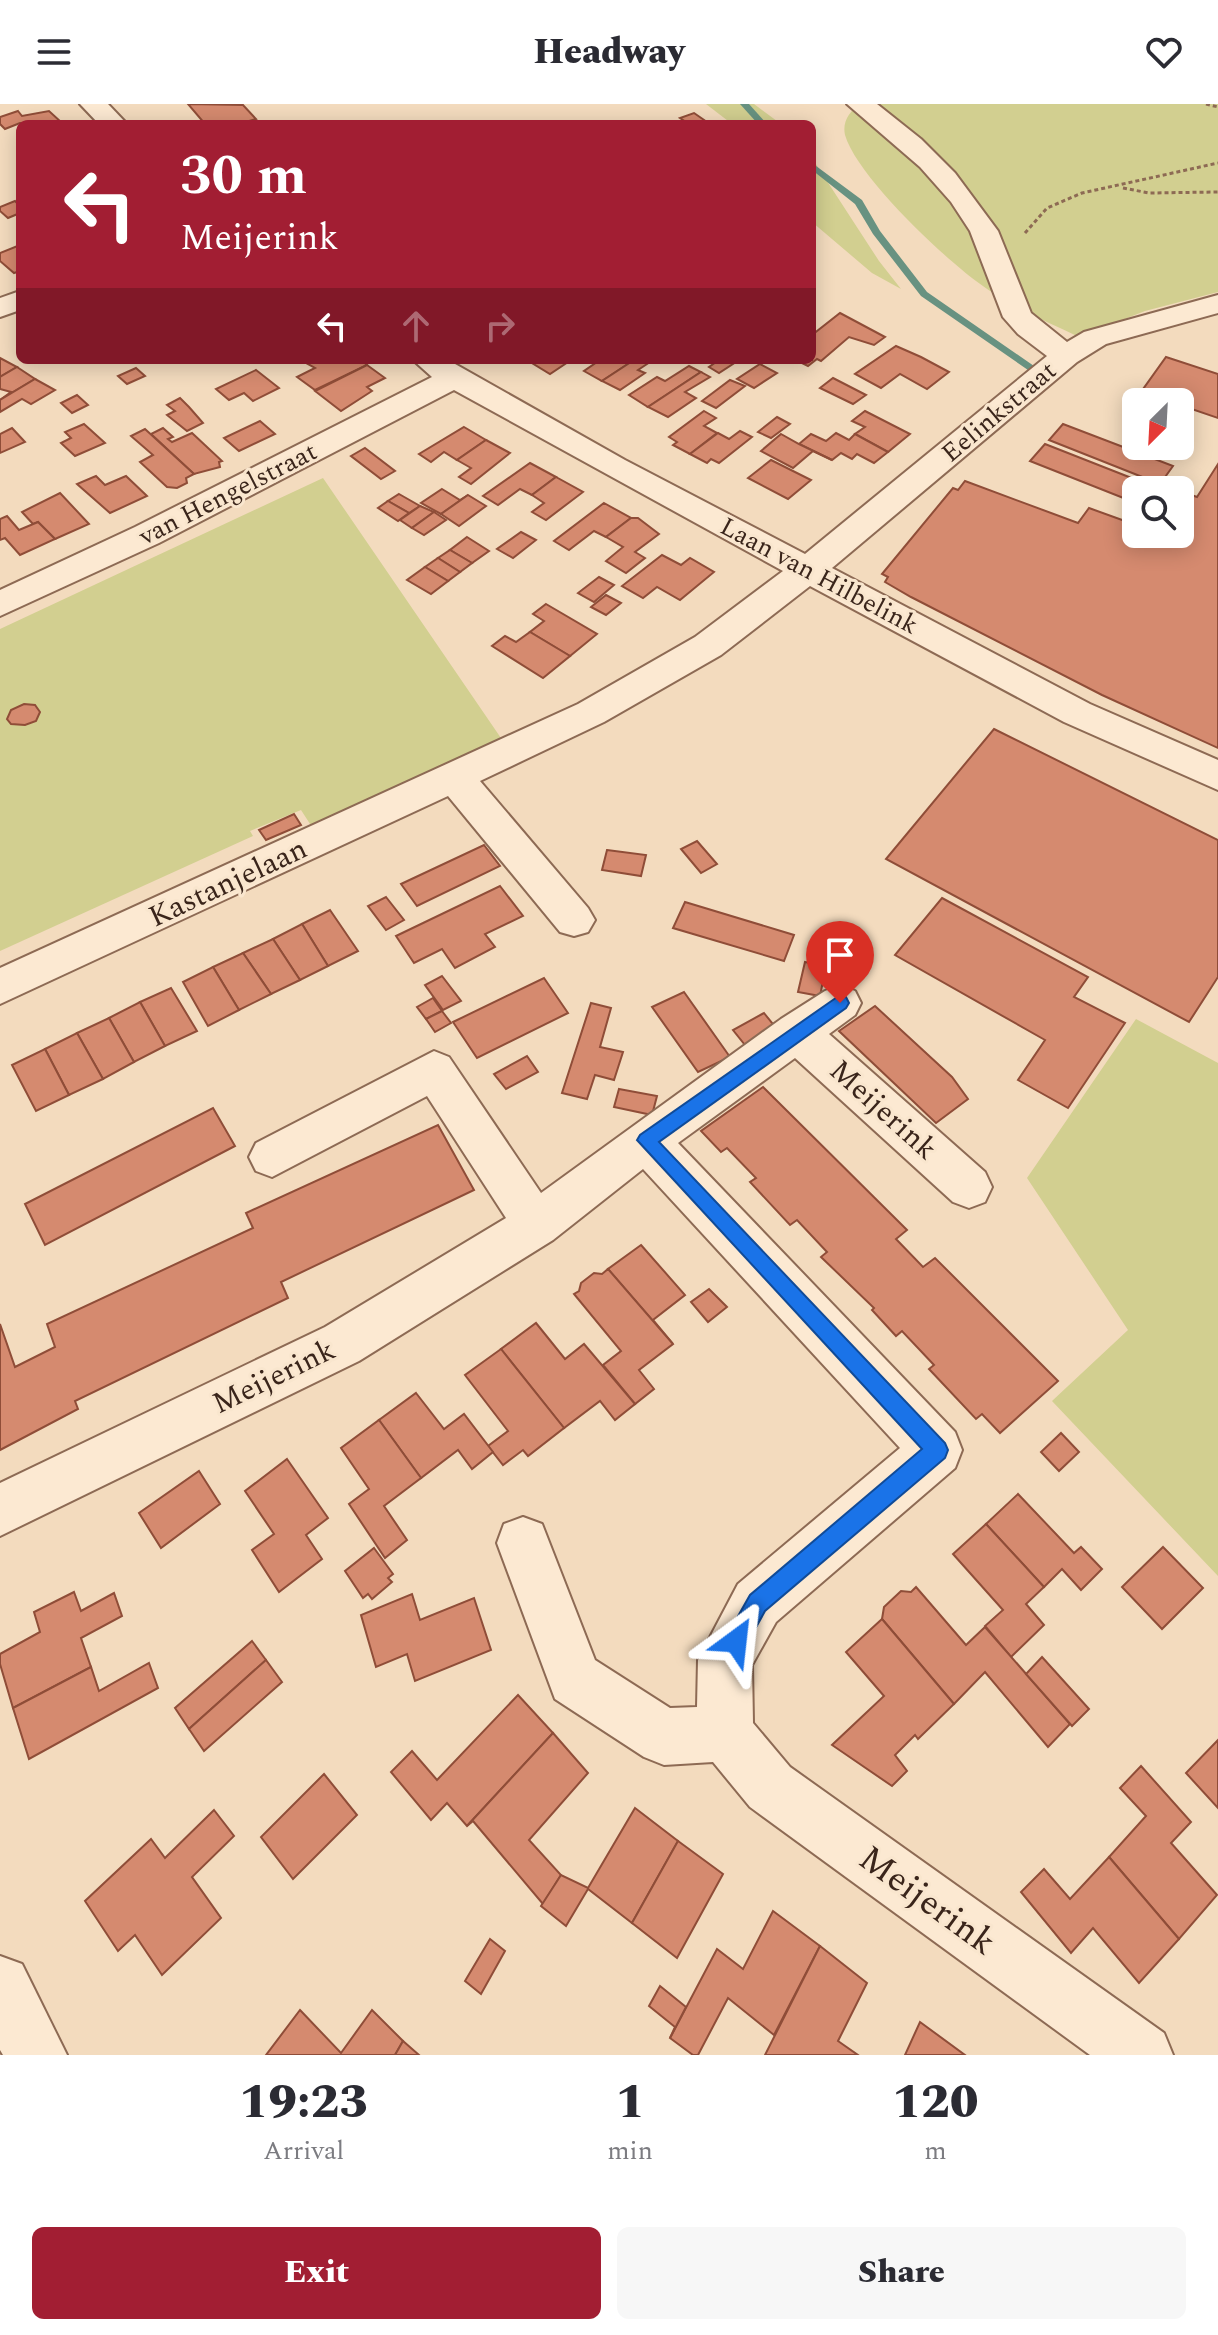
<!DOCTYPE html>
<style>
:root{--surface:#fff;--page:#f7f7f7;--text:#2b2b33;--muted:#7c7c81;--accent:#a21e33}
body{margin:0;font-family:Spectral,serif;background:var(--page);color:var(--text);height:100vh;display:flex;flex-direction:column;font-size:30px;white-space:nowrap}
*{box-sizing:border-box;margin:0}
p{font-size:26px;color:var(--muted)}
.icon{flex:none;width:44px;height:44px;fill:none;stroke:currentColor;stroke-width:2;stroke-linecap:round;stroke-linejoin:round}
.map{position:relative;height:1951px;overflow:hidden}
.sheet{display:flex;flex-direction:column;background:var(--surface);flex:1}
.sheet>*{flex:none}
.banner{position:absolute;left:16px;top:16px;width:800px;height:244px;border-radius:12px;box-shadow:0 4px 20px #0003;background:#a21e33;color:#fff;overflow:hidden}
.needle{width:52px;rotate:204deg}
.tools{position:absolute;left:1122px;top:284px;display:grid;gap:16px}
.tools a{display:grid;place-items:center;width:72px;height:72px;border-radius:12px;background:var(--surface);box-shadow:0 4px 20px #0003;font-size:40px}
.pin{position:absolute;display:grid;place-items:center;width:68px;height:68px;color:#fff;margin:-82px -34px;border-radius:50% 50% 50% 0;rotate:-45deg;box-shadow:0 0 8px #0007}
.pin .icon{rotate:45deg}
.me{position:absolute;width:88px;margin:-44px;rotate:30deg;stroke-linejoin:round;filter:drop-shadow(0 0 6px #0008)}
.turn{display:flex;align-items:center;gap:28px;height:168px;padding:0 32px;font-size:36px}
.turn .icon{width:104px;height:104px;stroke-width:2.5}
.turn b{display:block;font-size:56px;line-height:68px}
.lanes{display:flex;align-items:center;height:76px;padding:0 32px;background:#0003;justify-content:center;gap:40px;direction:ltr}
.lanes .off{opacity:.35}
.eta{display:flex;justify-content:space-evenly;align-items:center;height:136px;text-align:center}
.eta b{font-size:48px;font-weight:800;line-height:56px}
.button{display:flex;gap:16px;margin-top:auto;padding:16px 32px}
.button a{flex:1;height:92px;border-radius:12px;background:var(--accent);color:#fff;font-size:32px;font-weight:800;line-height:92px;text-align:center}
.button a+a{background:var(--page);color:var(--text)}
header{display:flex;justify-content:space-between;align-items:center;height:104px;padding:0 32px;background:var(--surface);font-size:36px;font-weight:800}
.map>svg:first-child{display:block}
.green{fill:#d2cf90}
.lines{fill:none;stroke-linecap:round;stroke-linejoin:round}
.stream{fill:#689281;fill-rule:evenodd}
.building{fill:#d58a6f;stroke:#8f4d38;stroke-width:2}
.minor-casing{stroke:#8d6a54;stroke-width:4}
.path{stroke:#8d6a54;stroke-width:3;stroke-dasharray:4 3;stroke-linecap:butt}
.minor{fill:#fce9d2;fill-rule:evenodd}
.route{fill:#1a73e8;stroke:#114b97;stroke-width:2}
.labels{text-anchor:middle;dominant-baseline:central;stroke-width:6;stroke-linejoin:round;paint-order:stroke}
.far-street-label{font-size:26px;fill:#3a251b;stroke:#f9e6ce}
.street-label{font-size:30px;fill:#3a251b;stroke:#f9e6ce}
.near-street-label{font-size:36px;fill:#3a251b;stroke:#f9e6ce}
</style>
<header><svg class="icon" aria-label="menu" viewBox="0 0 24 24"><path d="M4 6h16M4 12h16M4 18h16"/></svg>Headway<svg class="icon" aria-label="heart" viewBox="0 0 24 24"><path d="M12 20l-8-8c-3-5 5-10 8-4 3-6 11-1 8 4z"/></svg></header>
<div class="map">
<svg width="1218" height="1951" viewBox="0 0 1218 1951">
<rect width="100%" height="100%" fill="#f3dbbe"/>
<g class="green">
<polygon points="706,0 754,0 781,20 732,20"/>
<path d="M860 0H1218V188L1145 207 1079 233C1044 216 1007 201 976 177 941 151 857 72 845 31 842 17 850 7 860 0Z"/>
<polygon points="812,54 879,157 901,185 872,169 812,118"/>
<polygon points="323,374 503,637 312,723 301,706 250,727 253,732 0,847 0,525"/>
<polygon points="1136,915 1218,959 1218,1472 1052,1297 1128,1226 1027,1074"/>
</g>
<g class="lines">
<g class="stream">
<polygon points="740,0 749,0 767,20 758,20"/>
<polygon points="812,59 862,96 880,127 927,188 1034,262 1034,266 1028,266 921,192 873,130 855,100 812,66"/>
</g>
</g>
<g class="building">
<polygon points="188,0 243,1 256,15 239,20 205,20"/>
<polygon points="18,7 22,12 49,7 61,18 20,19 5,25 0,20 0,13"/>
<polygon points="694,9 707,18 689,20 680,14"/>
<polygon points="15,97 20,102 20,109 8,114 0,107 0,103"/>
<polygon points="20,141 20,167 14,169 0,157 0,149"/>
<polygon points="840,209 885,233 874,241 849,233 821,257 817,255 808,262 796,256 812,256 812,231"/>
<polygon points="896,242 921,253 949,268 927,285 900,270 881,284 855,270"/>
<polygon points="1166,253 1218,270 1218,314 1180,301 1180,298 1141,288"/>
<polygon points="0,254 17,263 0,273"/>
<polygon points="317,256 361,256 367,261 315,286 297,273 315,264 308,260"/>
<polygon points="527,256 571,256 550,270"/>
<polygon points="600,256 634,256 602,277 584,267"/>
<polygon points="634,256 653,256 638,266 645,269 620,286 602,277"/>
<polygon points="719,256 739,256 719,269 709,263"/>
<polygon points="760,260 777,269 754,284 737,275"/>
<polygon points="367,261 385,274 367,283 372,287 341,307 315,287"/>
<polygon points="689,262 701,268 648,303 629,291 657,273 665,277"/>
<polygon points="17,263 35,275 0,296 11,288 0,285 0,273"/>
<polygon points="136,264 145,272 127,280 118,272"/>
<polygon points="256,266 279,284 253,297 244,289 229,296 216,285"/>
<polygon points="701,268 710,273 685,288 696,294 668,313 648,303"/>
<polygon points="833,274 866,291 853,300 820,284"/>
<polygon points="35,275 55,286 31,300 22,295 0,308 0,296"/>
<polygon points="730,276 745,282 716,304 702,297"/>
<polygon points="77,291 88,301 72,309 61,299"/>
<polygon points="180,294 189,303 203,319 187,327 167,311 175,307 167,301"/>
<polygon points="704,307 716,314 704,322 717,329 690,350 673,341 677,338 669,333"/>
<polygon points="865,307 910,330 888,348 855,330 865,323 852,317"/>
<polygon points="777,313 790,320 771,334 758,328"/>
<polygon points="260,317 275,330 239,347 224,334"/>
<polygon points="84,320 105,339 75,352 61,339 71,334 65,328"/>
<polygon points="1063,320 1173,362 1160,380 1049,336"/>
<polygon points="464,323 486,336 457,356 444,348 431,358 419,350"/>
<polygon points="12,324 25,338 0,349 0,330"/>
<polygon points="163,324 173,333 168,335 172,338 192,329 222,357 219,358 220,363 194,370 151,330"/>
<polygon points="145,325 194,370 186,374 187,379 177,384 167,383 140,358 153,351 131,332"/>
<polygon points="740,327 752,333 719,359 711,355 707,359 690,350 718,329 729,335"/>
<polygon points="836,329 849,336 855,330 888,348 874,359 857,350 852,355 841,349 832,356 799,340 811,330 826,337"/>
<polygon points="781,330 799,340 832,356 813,347 793,364 761,347"/>
<polygon points="486,336 510,349 471,380 459,373 471,364 457,356"/>
<polygon points="1045,340 1157,384 1136,386 1136,399 1030,357"/>
<polygon points="365,344 395,367 381,375 351,352"/>
<polygon points="771,356 811,376 788,395 748,374"/>
<polygon points="530,359 556,373 532,391 520,385 498,401 483,392"/>
<polygon points="1218,360 1218,644 1102,591 911,493 885,478 888,473 882,470 953,384 958,386 965,377 1078,419 1089,404 1136,421 1136,430 1180,430 1180,387 1197,393"/>
<polygon points="96,372 105,381 126,372 147,392 110,409 77,380"/>
<polygon points="556,373 583,388 546,416 532,408 544,399 532,391"/>
<polygon points="442,385 460,396 468,391 441,410 421,399"/>
<polygon points="60,389 89,420 55,435 38,418 33,420 22,408"/>
<polygon points="399,390 420,402 409,409 388,397"/>
<polygon points="468,391 486,402 459,422 441,410"/>
<polygon points="388,397 409,409 398,417 378,404"/>
<polygon points="604,399 631,414 606,433 594,427 569,446 554,437"/>
<polygon points="420,402 434,408 412,424 400,416"/>
<polygon points="434,408 446,416 424,431 412,424"/>
<polygon points="7,412 19,426 38,418 55,435 20,451 5,434 0,436 0,415"/>
<polygon points="631,414 638,414 659,430 635,448 645,454 626,469 606,457 623,443 606,433"/>
<polygon points="521,428 536,436 513,454 497,445"/>
<polygon points="467,433 489,447 472,459 450,446"/>
<polygon points="450,446 472,459 460,468 438,454"/>
<polygon points="662,451 681,461 690,454 714,468 680,496 657,483 643,494 622,482"/>
<polygon points="438,454 460,468 448,477 425,463"/>
<polygon points="425,463 448,477 431,490 407,476"/>
<polygon points="599,473 614,481 594,498 578,489"/>
<polygon points="606,491 621,499 606,511 591,503"/>
<polygon points="546,500 597,530 570,552 530,528 544,517 533,510"/>
<polygon points="530,528 570,552 543,574 492,542 505,532 516,538"/>
<polygon points="24,600 35,601 40,608 36,617 25,621 11,620 7,615 11,606"/>
<polygon points="994,625 1218,736 1218,873 1189,918 886,755"/>
<polygon points="294,710 301,721 266,736 259,726"/>
<polygon points="697,737 717,760 701,769 681,745"/>
<polygon points="484,741 500,762 417,802 401,780"/>
<polygon points="607,746 646,751 641,772 602,766"/>
<polygon points="500,782 523,812 485,830 495,843 455,864 442,845 414,859 396,832"/>
<polygon points="386,793 404,816 386,826 368,802"/>
<polygon points="942,794 1088,873 1074,893 1125,919 1068,1004 1018,976 1045,936 895,851"/>
<polygon points="685,798 794,831 784,857 673,824"/>
<polygon points="330,806 358,847 328,862 302,820"/>
<polygon points="302,820 328,862 300,876 273,835"/>
<polygon points="273,835 300,876 271,890 243,849"/>
<polygon points="243,849 271,890 239,906 213,863"/>
<polygon points="805,858 826,862 820,892 798,888"/>
<polygon points="213,863 239,906 208,922 183,878"/>
<polygon points="442,872 461,897 443,906 425,881"/>
<polygon points="544,874 568,909 477,954 453,918"/>
<polygon points="171,884 197,927 165,942 140,898"/>
<polygon points="684,888 730,953 698,968 652,903"/>
<polygon points="433,894 442,907 426,915 417,903"/>
<polygon points="140,898 165,942 134,958 109,914"/>
<polygon points="591,899 611,904 600,943 623,948 614,976 595,971 587,995 562,989"/>
<polygon points="875,902 952,973 968,995 936,1019 839,927"/>
<polygon points="442,907 451,919 435,928 426,915"/>
<polygon points="764,909 776,924 745,941 733,926"/>
<polygon points="109,914 134,958 103,975 77,929"/>
<polygon points="77,929 103,975 69,991 45,945"/>
<polygon points="45,945 69,991 36,1007 12,961"/>
<polygon points="527,952 538,968 506,985 494,970"/>
<polygon points="763,983 907,1126 896,1135 923,1163 935,1154 1058,1277 1000,1329 982,1310 976,1315 929,1265 934,1261 902,1227 896,1232 872,1206 874,1204 821,1153 827,1148 797,1116 790,1121 750,1078 756,1074 727,1044 721,1048 701,1027"/>
<polygon points="619,985 657,992 652,1011 614,1003"/>
<polygon points="213,1004 235,1042 45,1141 25,1100"/>
<polygon points="438,1021 474,1086 281,1178 288,1194 75,1297 78,1305 0,1346 0,1220 15,1263 55,1243 47,1220 253,1124 246,1109"/>
<polygon points="641,1141 685,1191 653,1216 673,1240 608,1165"/>
<polygon points="608,1165 673,1240 639,1266 654,1285 635,1300 603,1261 621,1247 574,1190 579,1187 581,1179 594,1169 602,1170"/>
<polygon points="709,1185 727,1203 708,1218 691,1198"/>
<polygon points="536,1219 565,1255 584,1240 635,1300 615,1316 600,1297 564,1324 501,1245"/>
<polygon points="501,1245 564,1324 528,1352 523,1346 503,1361 488,1342 508,1327 465,1271"/>
<polygon points="416,1289 444,1325 464,1310 493,1348 472,1365 458,1346 421,1374 379,1316"/>
<polygon points="379,1316 421,1374 384,1402 407,1436 385,1454 349,1400 369,1385 341,1344"/>
<polygon points="1061,1329 1079,1348 1059,1367 1041,1348"/>
<polygon points="287,1355 328,1414 306,1431 322,1455 279,1488 252,1446 274,1430 245,1387"/>
<polygon points="199,1367 220,1400 161,1444 139,1409"/>
<polygon points="1018,1390 1074,1449 1081,1443 1102,1465 1081,1486 1062,1465 1044,1483 986,1420"/>
<polygon points="986,1420 1044,1483 1026,1500 1044,1521 1011,1553 985,1522 1003,1506 953,1450"/>
<polygon points="1163,1443 1203,1484 1162,1525 1122,1483"/>
<polygon points="374,1444 393,1470 388,1474 392,1478 372,1495 368,1490 363,1494 345,1467"/>
<polygon points="916,1483 966,1541 985,1523 1070,1620 1048,1643 985,1568 954,1600 882,1515 884,1503 901,1487 911,1488"/>
<polygon points="74,1488 81,1507 114,1489 122,1512 81,1534 91,1563 13,1604 0,1560 0,1550 40,1528 34,1508"/>
<polygon points="412,1490 420,1516 474,1494 491,1546 415,1577 407,1550 376,1563 361,1511"/>
<polygon points="882,1515 954,1600 918,1635 915,1631 895,1651 907,1667 892,1682 832,1641 884,1592 846,1548"/>
<polygon points="252,1537 266,1556 189,1625 175,1604"/>
<polygon points="1042,1553 1089,1605 1072,1622 1026,1570"/>
<polygon points="266,1556 282,1578 204,1647 189,1625"/>
<polygon points="149,1559 158,1584 29,1655 13,1604 91,1563 99,1587"/>
<polygon points="518,1591 553,1629 467,1722 447,1699 431,1716 391,1668 412,1647 437,1676"/>
<polygon points="553,1629 588,1669 529,1736 561,1771 543,1800 473,1717 467,1722"/>
<polygon points="1218,1636 1218,1704 1186,1669"/>
<polygon points="1141,1662 1191,1718 1171,1739 1217,1791 1179,1835 1109,1753 1146,1712 1120,1684"/>
<polygon points="324,1670 357,1711 293,1775 261,1733"/>
<polygon points="635,1704 678,1737 632,1819 588,1785 566,1822 541,1802 561,1771 588,1784"/>
<polygon points="214,1706 234,1732 192,1773 221,1814 162,1871 135,1831 118,1847 85,1797 151,1735 165,1754"/>
<polygon points="678,1737 723,1770 677,1854 632,1819"/>
<polygon points="1109,1753 1179,1835 1139,1879 1093,1824 1071,1849 1021,1788 1044,1765 1070,1795"/>
<polygon points="773,1807 820,1842 774,1931 728,1894 698,1951 693,1951 670,1934 717,1845 743,1865"/>
<polygon points="490,1835 505,1847 481,1890 465,1877"/>
<polygon points="820,1842 867,1879 838,1937 858,1951 765,1951"/>
<polygon points="660,1882 686,1903 670,1934 675,1923 649,1902"/>
<polygon points="300,1906 341,1949 372,1906 403,1937 395,1951 266,1951"/>
<polygon points="920,1918 965,1951 905,1951"/>
<polygon points="403,1937 419,1951 395,1951"/>
</g>
<g class="lines">
<g class="minor-casing">
<g id="minor">
<polygon points="80,0 108,0 127,20 99,20"/>
<polygon points="847,0 877,0 921,35 955,69 998,127 1031,209 1067,238 1084,228 1218,191 1218,209 1106,240 1077,258 832,464 1090,600 1218,656 1218,686 1064,618 810,482 721,551 604,618 480,677 588,804 595,816 588,828 574,832 560,828 448,692 0,900 0,864 578,600 695,533 783,467 454,286 159,439 0,512 0,486 135,423 432,273 413,256 448,256 625,356 805,450 1047,252 1018,230 1003,213 970,127 951,98 920,63"/>
<polygon points="20,187 20,206 0,213 0,194"/>
<polygon points="840,881 855,887 861,899 855,911 829,930 985,1068 992,1083 985,1098 969,1104 953,1098 795,954 678,1039 955,1328 962,1346 955,1364 776,1518 752,1561 753,1619 790,1663 1164,1929 1173,1951 1090,1951 750,1703 713,1658 664,1661 644,1653 555,1595 497,1439 504,1420 523,1413 542,1420 595,1556 670,1604 697,1603 698,1556 738,1480 900,1344 643,1065 553,1136 359,1257 0,1432 0,1379 325,1223 506,1114 427,992 272,1073 256,1067 249,1053 256,1039 434,947 449,953 541,1089 781,915 825,887"/>
<polygon points="0,1852 22,1860 67,1951 3,1951 0,1946"/>
</g>
</g>
<g class="path">
<polyline points="1206,0 1218,3"/>
<polyline points="1123,84 1149,89 1218,88"/>
<polyline points="1025,129 1047,104 1082,89 1218,59"/>
</g>
<use href="#minor" class="minor"/>
</g>
<polygon class="route" points="840,891 846,893 849,899 846,904 659,1038 945,1339 948,1346 945,1354 765,1507 744,1545 736,1548 728,1545 724,1537 750,1491 922,1345 637,1036 640,1031"/>
<g class="labels">
<g class="far-street-label">
<text transform="translate(999 308) rotate(-40)">Eelinkstraat</text>
<text transform="translate(228 390) rotate(-27)">van Hengelstraat</text>
<text transform="translate(819 472) rotate(28)">Laan van Hilbelink</text>
</g>
<g class="street-label">
<text transform="translate(228 779) rotate(-25)">Kastanjelaan</text>
<text transform="translate(883 1006) rotate(42)">Meijerink</text>
<text transform="translate(274 1273) rotate(-26)">Meijerink</text>
</g>
<g class="near-street-label">
<text transform="translate(927 1797) rotate(36)">Meijerink</text>
</g>
</g>
</svg>
<div class="tools">
<a><svg class="needle" viewBox="-14 -14 28 28"><path d="M0-13l5 13h-10z" fill="#e53935"/><path d="M0 13l5-13h-10z" fill="#7c7c81"/></svg></a>
<a><svg class="icon" aria-label="search" viewBox="0 0 24 24"><circle cx="10" cy="10" r="6"/><path d="M15 15l6 6"/></svg></a>
</div>
<div class="pin" style="left:840px;top:899px;background:#d93025"><svg class="icon" aria-label="arrive" viewBox="0 0 24 24"><path d="M6 21V4h12l-3 4 3 4H6"/></svg></div>
<svg class="me" style="left:736px;top:1537px" viewBox="-20 -20 40 40"><path d="M0-17L14 15 0 8-14 15z" fill="#1a73e8" stroke="#fff" stroke-width="4"/></svg>
<div class="banner">
<div class="turn"><svg class="icon" aria-label="left" viewBox="0 0 24 24"><path d="M17 20v-9H6M10 6l-5 5 5 5"/></svg><div><b>30 m</b>Meijerink</div></div>
<div class="lanes"><svg class="icon" aria-label="left" viewBox="0 0 24 24"><path d="M17 20v-9H6M10 6l-5 5 5 5"/></svg><svg class="icon off" aria-label="ahead" viewBox="0 0 24 24"><path d="M12 20V5M6 11l6-6 6 6"/></svg><svg class="icon off" aria-label="right" viewBox="0 0 24 24"><path d="M7 20v-9h11M14 6l5 5-5 5"/></svg></div>
</div>
</div>
<section class="sheet">
<div class="eta">
<div><b>19:23</b><p>Arrival</p></div>
<div><b>1</b><p>min</p></div>
<div><b>120</b><p>m</p></div>
</div>
<div class="button"><a>Exit</a><a>Share</a></div>
</section>
